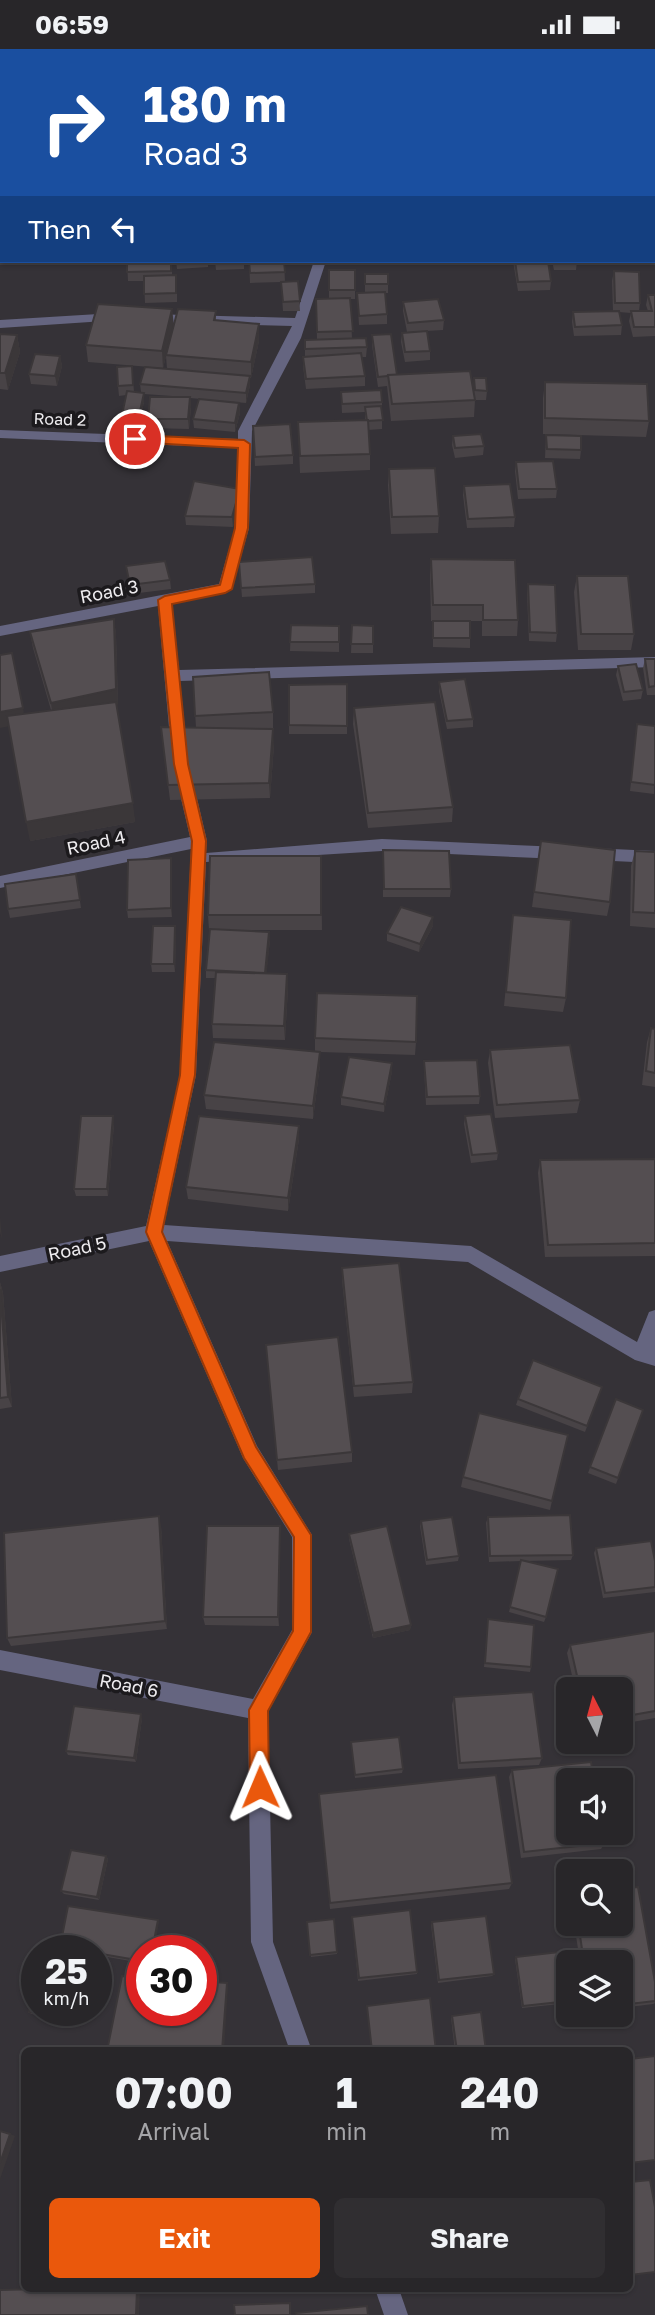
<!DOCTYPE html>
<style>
:root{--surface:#282629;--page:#302e31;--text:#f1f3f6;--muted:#a5a5a8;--line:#444346;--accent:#ea580c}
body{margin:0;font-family:"Golos Text",sans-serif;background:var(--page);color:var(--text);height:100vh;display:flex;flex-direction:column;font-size:26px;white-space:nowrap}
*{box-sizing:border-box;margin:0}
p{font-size:23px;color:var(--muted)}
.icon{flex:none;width:38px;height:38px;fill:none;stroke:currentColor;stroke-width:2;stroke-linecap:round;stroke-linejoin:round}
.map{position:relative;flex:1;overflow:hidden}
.panel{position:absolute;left:21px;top:1998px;width:612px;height:245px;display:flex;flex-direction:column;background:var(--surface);border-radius:10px;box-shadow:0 2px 5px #0004,0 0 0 2px var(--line)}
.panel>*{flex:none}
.top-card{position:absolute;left:0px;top:0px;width:656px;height:214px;box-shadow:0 2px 5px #0004,0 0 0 2px var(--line);background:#1a4fa0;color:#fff;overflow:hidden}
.needle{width:46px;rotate:354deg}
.tools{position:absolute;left:556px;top:1628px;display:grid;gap:14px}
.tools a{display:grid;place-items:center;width:77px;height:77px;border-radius:10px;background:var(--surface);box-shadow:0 2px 5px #0004,0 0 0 2px var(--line);font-size:35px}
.speed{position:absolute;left:21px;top:1886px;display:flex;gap:14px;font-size:35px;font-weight:700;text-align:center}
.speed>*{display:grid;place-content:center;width:91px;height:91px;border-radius:50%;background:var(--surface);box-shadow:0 2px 5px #0004,0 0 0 2px var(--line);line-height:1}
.speed small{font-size:18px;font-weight:400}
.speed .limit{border:10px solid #d22;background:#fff;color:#111}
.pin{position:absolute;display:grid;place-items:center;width:60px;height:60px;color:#fff;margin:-30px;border:4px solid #fff;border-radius:50%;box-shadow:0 2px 7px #0007}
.me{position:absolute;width:77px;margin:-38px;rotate:359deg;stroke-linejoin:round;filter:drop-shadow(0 0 5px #0008)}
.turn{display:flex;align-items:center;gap:24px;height:147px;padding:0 28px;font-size:32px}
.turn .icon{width:91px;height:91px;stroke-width:2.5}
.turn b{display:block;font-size:49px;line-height:60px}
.then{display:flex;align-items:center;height:66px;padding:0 28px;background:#0003;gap:14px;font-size:26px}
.eta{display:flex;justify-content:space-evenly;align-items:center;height:119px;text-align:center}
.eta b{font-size:42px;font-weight:700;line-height:49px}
.button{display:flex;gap:14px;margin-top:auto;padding:14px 28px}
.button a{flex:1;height:80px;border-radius:10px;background:var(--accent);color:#fff;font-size:28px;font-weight:700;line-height:80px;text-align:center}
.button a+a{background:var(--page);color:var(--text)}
.status{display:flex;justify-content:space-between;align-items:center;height:49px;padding:0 35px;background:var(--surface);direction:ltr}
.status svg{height:19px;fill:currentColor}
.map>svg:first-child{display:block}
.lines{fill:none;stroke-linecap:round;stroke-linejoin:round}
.minor{fill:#656580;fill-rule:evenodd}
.wall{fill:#484346}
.shaded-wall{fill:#3b3739}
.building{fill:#544e51;stroke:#3b3739;stroke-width:2}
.route{fill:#ea580c;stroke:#983908;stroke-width:2}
.labels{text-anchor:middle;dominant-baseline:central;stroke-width:7;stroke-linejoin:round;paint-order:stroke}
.far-street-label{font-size:16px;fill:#eeecef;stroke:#1c1a1d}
.street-label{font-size:18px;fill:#eeecef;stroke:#1c1a1d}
</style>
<div class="status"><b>06:59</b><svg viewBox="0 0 49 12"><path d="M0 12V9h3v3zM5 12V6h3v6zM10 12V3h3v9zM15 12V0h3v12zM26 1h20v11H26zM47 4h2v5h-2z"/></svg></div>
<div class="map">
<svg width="655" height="2266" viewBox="0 0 655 2266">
<rect width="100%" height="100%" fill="#353237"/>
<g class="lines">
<g class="minor">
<polygon points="296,0 308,0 295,2"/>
<rect x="654" y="31" width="1" height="6"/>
<polygon points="314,212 326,212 301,289 252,382 249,479 232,539 225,544 172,554 179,621 655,608 655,618 180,632 187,700 179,706 171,700 158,557 0,587 0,577 219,535 235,479 238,399 0,389 0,381 238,390 238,382 292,277 150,273 144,269 150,265 295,269"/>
<polygon points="115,264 121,268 120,271 0,279 0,271"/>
<polygon points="184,722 192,728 207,792 206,804 382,790 561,798 569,804 561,810 382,802 206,813 196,1026 164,1176 471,1197 637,1293 649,1263 655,1261 655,1317 635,1311 468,1213 167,1192 257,1397 312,1486 312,1583 268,1663 273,1893 312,2002 290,2002 251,1893 248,1669 0,1621 0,1601 253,1650 292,1581 292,1488 243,1409 149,1192 0,1223 0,1207 146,1177 180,1026 191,800 0,839 0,827 190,788 176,728"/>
<polygon points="592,799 655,802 655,814 592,811 584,805"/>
<polygon points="375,2240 399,2240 408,2266 384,2266"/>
</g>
</g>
<g class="wall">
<polygon points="150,0 231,0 230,2 150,2"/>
<rect x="480" y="0" width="15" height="2"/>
<polygon points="620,0 655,1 655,31 654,2 620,2"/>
<rect x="0" y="54" width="2" height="39"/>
<rect x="0" y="147" width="2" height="48"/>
<polygon points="6,212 31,212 31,214 6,215"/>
<polygon points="38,212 77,212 77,215 39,216"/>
<polygon points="127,212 172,212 172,226 177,236 177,253 145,254 144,232 128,232"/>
<polygon points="176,212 208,212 208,218 177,220"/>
<polygon points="215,212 244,212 244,220 216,221"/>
<polygon points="249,212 284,212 285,233 298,232 300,262 283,262 281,233 250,234"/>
<polygon points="513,212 548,212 551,232 550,241 518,242"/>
<polygon points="552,212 577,212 576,221 554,221"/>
<polygon points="329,221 355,221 355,250 350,250 352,289 367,298 366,308 362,308 365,327 365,337 306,340 303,317 303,308 305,308 305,291 317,291 316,250 329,249"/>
<polygon points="614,222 640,254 639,262 648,262 646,256 648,246 655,246 655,287 633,288 629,272 631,264 619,263 622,276 621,286 574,287 572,273 573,263 613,262 612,232"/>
<polygon points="365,225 388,235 388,244 385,244 387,265 387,275 359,276 357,244 365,244"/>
<polygon points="403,253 444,271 443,281 408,283 430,302 430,311 405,313 401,293 402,284 407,283 403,262"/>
<polygon points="172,260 173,276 216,262 216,272 259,292 251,329 250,329 250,336 246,354 190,349 191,358 189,380 149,379 148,370 186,348 144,345 144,353 139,376 123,375 122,366 126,346 119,347 118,337 132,317 134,343 141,343 140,335 167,320 166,307 163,319 88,313 86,296"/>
<polygon points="0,285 17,286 20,303 8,341 0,340"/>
<polygon points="372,286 397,326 473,341 474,329 487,342 486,351 475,351 474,368 391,372 387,337 378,338 372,296"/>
<polygon points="60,307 62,317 57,337 31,335 29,325"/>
<polygon points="545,333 649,372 646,388 543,385 543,349"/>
<polygon points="341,343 382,353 382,380 368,381 370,405 370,421 300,424 298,373 365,371 365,363 342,364"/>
<polygon points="239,354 240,364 235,383 194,379 193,370"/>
<polygon points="253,377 293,406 293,415 255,417"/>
<polygon points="546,386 581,401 580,410 545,409"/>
<polygon points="453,387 484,397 483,406 455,409 452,396"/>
<polygon points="516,413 557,440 556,449 518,450 515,422"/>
<polygon points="389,420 439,467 438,484 391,485 388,436"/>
<polygon points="464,437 515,468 514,478 467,479 463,446"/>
<polygon points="241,449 233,478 186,476 185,467"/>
<polygon points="431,510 518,571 517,587 482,587 482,572 470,572 470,599 433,598 433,572 431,572 430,526"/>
<polygon points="239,513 315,535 315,544 242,548"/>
<polygon points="126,517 170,531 171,540 131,545"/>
<polygon points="577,527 634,585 631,601 578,601 574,543"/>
<polygon points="528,535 557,584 556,593 529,592 527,544"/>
<polygon points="114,570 116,586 118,655 116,656 135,773 30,792 25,665 51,661 33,599 30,583"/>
<polygon points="291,576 339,577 339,603 290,602"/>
<polygon points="352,576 373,577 373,604 351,604"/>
<polygon points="645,610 655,610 655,646 647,646 643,619"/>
<polygon points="618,617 643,641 641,650 623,652 616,626"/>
<polygon points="193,628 273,663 273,679 250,680 274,696 270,749 170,751 161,678 196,679"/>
<polygon points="439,633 473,670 473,678 447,680 439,642"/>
<polygon points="347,635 347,685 289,685 289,636"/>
<polygon points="354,659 453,758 452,773 368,779 353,675"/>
<polygon points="637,675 655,677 654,745 630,742"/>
<polygon points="541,792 610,853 607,867 532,858"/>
<polygon points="635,802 655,803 655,879 630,877 631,817"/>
<polygon points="321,807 322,881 231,881 269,883 270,891 266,925 287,925 288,939 285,991 213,989 212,975 215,929 206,929 206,921 210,881 209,881 208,866"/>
<polygon points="171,809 172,868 128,869 127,861"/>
<polygon points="383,810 451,840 450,848 383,848"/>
<polygon points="76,825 81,859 10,869 8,860"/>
<polygon points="513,866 566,949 563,963 504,957"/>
<polygon points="433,868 433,877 419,903 387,892 387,884"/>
<polygon points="176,885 175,923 152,923 151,915"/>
<polygon points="651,979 655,980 655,1038 642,1036 647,993"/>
<polygon points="315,989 416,993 415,1006 320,1003 320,1016 313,1070 206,1060 204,1046 315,1002"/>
<polygon points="490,1001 580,1051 577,1064 495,1069 488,1014"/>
<polygon points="424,1012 480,1047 479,1055 426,1056 424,1019"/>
<polygon points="392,1014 392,1022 384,1063 341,1056 341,1048"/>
<polygon points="465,1067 498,1104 497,1111 471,1114 464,1075"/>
<polygon points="114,1075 108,1147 76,1147 74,1140"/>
<polygon points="299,1090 288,1162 188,1150 186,1138"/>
<polygon points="655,1110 655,1207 545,1208 538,1124 540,1111"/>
<polygon points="342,1219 413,1333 412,1344 354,1348 342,1231"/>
<polygon points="0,1233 3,1244 12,1358 0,1360"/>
<polygon points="266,1296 352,1403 352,1413 278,1421"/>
<polygon points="602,1338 585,1383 516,1356 518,1350"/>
<polygon points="616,1350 643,1361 616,1435 588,1424"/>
<polygon points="463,1428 552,1452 550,1461 461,1438"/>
<polygon points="488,1468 573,1506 571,1511 525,1512 546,1568 544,1573 509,1563 521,1512 489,1513 486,1474"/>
<polygon points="421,1472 459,1507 458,1512 426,1516 420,1477"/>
<polygon points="161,1477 167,1580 11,1597 7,1589"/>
<polygon points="349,1485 411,1576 410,1581 373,1589 349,1490"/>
<polygon points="280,1487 279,1577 205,1576 203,1568"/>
<polygon points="596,1499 655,1512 655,1543 603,1549 594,1504"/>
<polygon points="488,1570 531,1618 530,1623 484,1618"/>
<polygon points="655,1582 655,1669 621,1675 621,1640 575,1640 567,1604 570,1596"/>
<polygon points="454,1648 542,1709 539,1716 458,1720 452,1656"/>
<polygon points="142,1669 136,1713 68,1706 66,1702"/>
<polygon points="351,1693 403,1720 402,1724 355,1729"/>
<polygon points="512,1721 605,1794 601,1800 521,1809 509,1728"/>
<polygon points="319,1745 512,1834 509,1840 330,1860"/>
<polygon points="106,1807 108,1810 99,1851 64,1845 61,1842"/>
<polygon points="334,1870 337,1905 311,1908 307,1873"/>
<polygon points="352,1871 417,1923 417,1925 358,1932"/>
<polygon points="159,1873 142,1902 142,1914 96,1906 96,1902 72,1902 62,1901 60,1898"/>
<polygon points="432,1873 494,1925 492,1927 438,1934 431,1876"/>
<polygon points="574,1874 621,1874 655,1954 653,1955 621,1959 621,1913 580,1913"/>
<polygon points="516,1908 569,1913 569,1954 522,1959 515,1910"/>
<polygon points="37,1962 87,1962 86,1971 31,1965 29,1963"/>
<polygon points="452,1967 486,2002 455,2002 451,1969"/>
</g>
<g class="shaded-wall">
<polygon points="172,260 174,277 163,319 162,302"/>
<polygon points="259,275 259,292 251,329 251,313"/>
<polygon points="17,286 20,303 8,341 5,324"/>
<polygon points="60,307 62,317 57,337 55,327"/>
<polygon points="250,327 250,336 246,354 246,344"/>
<polygon points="144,344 144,353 139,376 139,367"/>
<polygon points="190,348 191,358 189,380 188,370"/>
<polygon points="239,354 240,364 235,383 235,374"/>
<polygon points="240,440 241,449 233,478 232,468"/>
<polygon points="114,570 116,586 118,655 53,669 51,654"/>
<polygon points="23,659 26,674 0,679 0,663"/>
<polygon points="273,680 274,696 270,749 269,734"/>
<polygon points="133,754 135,773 30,792 26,773"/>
<polygon points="171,809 172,818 172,868 171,859"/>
<polygon points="433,868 433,877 419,903 420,895"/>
<polygon points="175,877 176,885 175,923 174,915"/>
<polygon points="269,883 270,891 266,932 265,924"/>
<polygon points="287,925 288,939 285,991 284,977"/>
<polygon points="320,1003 320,1016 313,1070 313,1057"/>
<polygon points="392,1014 392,1022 384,1063 384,1055"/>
<polygon points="113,1067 114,1075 108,1147 107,1140"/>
<polygon points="299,1077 299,1090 288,1162 288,1149"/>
<polygon points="0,1168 2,1190 0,1183"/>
<polygon points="0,1233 3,1244 12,1358 8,1348"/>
<polygon points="159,1467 161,1477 167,1580 165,1572"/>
<polygon points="280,1477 280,1487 279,1577 278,1568"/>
<polygon points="411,1576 410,1581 373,1589 373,1584"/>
<polygon points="141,1665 142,1669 136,1713 134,1709"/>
<polygon points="106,1807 108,1810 99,1851 97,1848"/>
<polygon points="158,1871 159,1873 154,1902 152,1902"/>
<polygon points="227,1934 228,1938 224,2002 222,2002"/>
<polygon points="85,1962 87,1962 86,1971 83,1969"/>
<polygon points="10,2085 15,2087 0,2130 0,2114"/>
<polygon points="137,2240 140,2240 139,2266 136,2266"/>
</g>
<g class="building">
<polygon points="238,0 276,0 276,2 237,2"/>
<rect x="309" y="0" width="71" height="2"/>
<rect x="396" y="0" width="58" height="2"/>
<polygon points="501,0 548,0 548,1 501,2"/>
<polygon points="627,1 655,1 655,22 654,2 627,2"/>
<rect x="0" y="54" width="2" height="29"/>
<rect x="0" y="147" width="2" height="18"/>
<rect x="0" y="172" width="2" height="13"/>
<polygon points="127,212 171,212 171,222 127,223"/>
<polygon points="249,212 284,212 285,223 250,224"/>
<polygon points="515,212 548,212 551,232 518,233"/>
<rect x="329" y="221" width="26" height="20"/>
<polygon points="614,222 639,223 640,254 615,254"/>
<rect x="365" y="225" width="23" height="10"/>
<polygon points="176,226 176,244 144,245 144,227"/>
<polygon points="298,232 300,252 283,253 281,233"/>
<polygon points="385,243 387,265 359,267 357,244"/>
<polygon points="648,246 655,246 655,278 634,278 631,262 652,262"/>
<polygon points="350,249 353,282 317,283 316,250"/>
<polygon points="438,250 444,271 408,274 403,253"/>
<polygon points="98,255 172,260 162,302 86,296"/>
<polygon points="178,260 216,262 214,271 259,275 251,313 166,306"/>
<polygon points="619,262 622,276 575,278 573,263"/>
<polygon points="427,282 430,302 405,303 402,284"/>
<polygon points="0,285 17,286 5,324 0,324"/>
<polygon points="391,285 397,326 378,328 372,286"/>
<polygon points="366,289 367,298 305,300 305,291"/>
<polygon points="361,304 365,327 306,330 303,308"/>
<polygon points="35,305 60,307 55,327 29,325"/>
<polygon points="132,317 133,336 118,337 117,318"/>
<polygon points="145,318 250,327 246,344 140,335"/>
<polygon points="470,322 475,351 392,355 388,326"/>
<polygon points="474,329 486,329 487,342 475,341"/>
<polygon points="545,333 647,335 649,372 545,369"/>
<polygon points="381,341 382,353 342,355 341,343"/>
<polygon points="127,342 144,344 139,367 122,366"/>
<polygon points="150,348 190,348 188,370 148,370"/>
<polygon points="199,350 239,354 235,374 193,370"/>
<polygon points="381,357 383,371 367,372 365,358"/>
<polygon points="368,371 370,405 300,407 298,373"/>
<polygon points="290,375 293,406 255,408 253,377"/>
<polygon points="481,385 484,397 455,399 453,387"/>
<polygon points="546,386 581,387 581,401 547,400"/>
<polygon points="553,412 557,440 519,440 516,413"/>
<polygon points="435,419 439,467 392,468 389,420"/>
<polygon points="194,432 240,440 232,468 185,467"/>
<polygon points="510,435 515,468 468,470 464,437"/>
<polygon points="312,508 315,535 241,539 239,513"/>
<polygon points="431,510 515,511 518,571 483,571 483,556 433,556"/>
<polygon points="165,512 170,531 130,536 126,517"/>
<polygon points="577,527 628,527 634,585 581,585"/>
<polygon points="528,535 555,536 557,584 530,583"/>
<polygon points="114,570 116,640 51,654 30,583"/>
<rect x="433" y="572" width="37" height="17"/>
<polygon points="291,576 339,577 339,593 290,593"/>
<polygon points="352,576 373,577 373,595 351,595"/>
<polygon points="12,604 23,659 0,663 0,606"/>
<polygon points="645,610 655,610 655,637 649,638"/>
<polygon points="636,615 643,641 624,643 618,617"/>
<polygon points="269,623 273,663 195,667 193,628"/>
<polygon points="465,630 473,670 447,672 439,633"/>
<polygon points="347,635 347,677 289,676 289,636"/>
<polygon points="116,653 133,754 26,773 7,667"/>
<polygon points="435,653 453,758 368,764 354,659"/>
<polygon points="637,675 655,677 655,736 631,733"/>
<polygon points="161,678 273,680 269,734 168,736"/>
<polygon points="541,792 615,801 610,853 534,843"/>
<polygon points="383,801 449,802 451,840 384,840"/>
<polygon points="635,802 655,803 655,864 633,863"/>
<polygon points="210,807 321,807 321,866 208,866"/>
<polygon points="171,809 171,859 127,861 128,811"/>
<polygon points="76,825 80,851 8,860 5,835"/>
<polygon points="401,858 433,868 420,895 387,884"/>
<polygon points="513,866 571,871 566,949 506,943"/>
<polygon points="153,877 175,877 174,915 151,915"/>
<polygon points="210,880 269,883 265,924 206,921"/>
<polygon points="216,923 287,925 284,977 212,975"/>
<polygon points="317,944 417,947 416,993 315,989"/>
<polygon points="651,979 655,980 655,1024 646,1022"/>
<polygon points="214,993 320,1003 313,1057 204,1046"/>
<polygon points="570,996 580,1051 497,1056 490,1001"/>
<polygon points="349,1008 392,1014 384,1055 341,1048"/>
<polygon points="477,1011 480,1047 427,1048 424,1012"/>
<polygon points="491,1065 498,1104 472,1106 465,1067"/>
<polygon points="81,1067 113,1067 107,1140 74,1140"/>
<polygon points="199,1067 299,1077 288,1149 186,1138"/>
<polygon points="655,1110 655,1194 548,1196 540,1111"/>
<polygon points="399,1214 413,1333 354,1337 342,1219"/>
<polygon points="0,1240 8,1348 0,1349"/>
<polygon points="338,1288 352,1403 277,1411 266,1296"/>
<polygon points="533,1311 602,1338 587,1377 518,1350"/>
<polygon points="616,1350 643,1361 618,1429 590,1418"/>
<polygon points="479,1364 568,1386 552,1452 463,1428"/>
<polygon points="570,1466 573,1506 490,1507 488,1468"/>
<polygon points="159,1467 165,1572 7,1589 4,1484"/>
<polygon points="452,1468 459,1507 427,1511 421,1472"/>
<polygon points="207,1477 280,1477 278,1568 203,1568"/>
<polygon points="387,1477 411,1576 373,1584 349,1485"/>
<polygon points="651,1492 655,1512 655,1538 605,1544 596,1499"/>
<polygon points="521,1511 558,1520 546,1568 510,1558"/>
<polygon points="488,1570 534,1576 531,1618 485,1614"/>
<polygon points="655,1582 655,1662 621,1668 621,1640 580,1640 570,1596"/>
<polygon points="533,1643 542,1709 460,1714 454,1648"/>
<polygon points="74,1657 141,1665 134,1709 66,1702"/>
<polygon points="399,1688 403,1720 355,1726 351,1693"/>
<polygon points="591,1713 594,1731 569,1731 569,1783 603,1783 605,1794 524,1803 512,1721"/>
<polygon points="496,1726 512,1834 330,1854 319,1745"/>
<polygon points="71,1801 106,1807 97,1848 61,1842"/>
<polygon points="638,1838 655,1933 655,1952 621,1956 621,1913 584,1913 578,1874 621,1874 621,1840"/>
<polygon points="68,1857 158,1871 152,1902 142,1902 142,1912 96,1904 96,1902 85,1902 60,1898"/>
<polygon points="410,1861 417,1923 359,1929 352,1868"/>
<polygon points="486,1867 494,1925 439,1931 432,1873"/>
<polygon points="334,1870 337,1903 310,1906 307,1873"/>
<polygon points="568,1902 570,1913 569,1913 569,1952 523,1957 516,1908"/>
<polygon points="35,1919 37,1919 37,1962 85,1962 83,1969 29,1963"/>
<polygon points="122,1927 142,1929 142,1962 201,1962 201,1932 227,1934 222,2002 107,2002"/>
<polygon points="430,1949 436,2002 372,2002 367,1957"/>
<polygon points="481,1963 486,2002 457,2002 452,1967"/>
<polygon points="655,2007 655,2111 630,2114 630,2010"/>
<polygon points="0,2082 10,2085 0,2114"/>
<polygon points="650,2131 655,2158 655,2223 630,2226 630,2133"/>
<polygon points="38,2240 137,2240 136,2266 0,2266 0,2241"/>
<polygon points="290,2254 290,2266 235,2266 234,2256"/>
<polygon points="367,2257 368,2266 297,2266 296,2264"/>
</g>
<polygon class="route" points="135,386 244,391 250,395 248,479 232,540 225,544 172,555 188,715 206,792 195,1026 162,1183 256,1398 311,1486 311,1583 268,1662 269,1738 266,1745 260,1747 253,1745 250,1738 249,1661 293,1582 294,1488 244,1409 146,1183 180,1026 192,792 174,715 158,551 165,547 220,536 235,479 238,399 131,393 131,388"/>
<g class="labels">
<g class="far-street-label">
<text transform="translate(60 370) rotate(2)">Road 2</text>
</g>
<g class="street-label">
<text transform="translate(109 542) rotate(-11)">Road 3</text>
<text transform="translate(96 793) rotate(-12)">Road 4</text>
<text transform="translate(77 1199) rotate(-12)">Road 5</text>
<text transform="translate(129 1636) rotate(11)">Road 6</text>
</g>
</g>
</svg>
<div class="tools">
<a><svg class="needle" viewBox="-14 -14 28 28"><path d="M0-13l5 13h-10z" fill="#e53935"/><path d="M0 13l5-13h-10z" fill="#a5a5a8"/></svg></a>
<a><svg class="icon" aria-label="sound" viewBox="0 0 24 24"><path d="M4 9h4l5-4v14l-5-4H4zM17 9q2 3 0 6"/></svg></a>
<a><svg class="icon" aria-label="search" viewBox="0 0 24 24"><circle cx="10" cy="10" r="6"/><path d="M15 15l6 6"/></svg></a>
<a><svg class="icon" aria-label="layers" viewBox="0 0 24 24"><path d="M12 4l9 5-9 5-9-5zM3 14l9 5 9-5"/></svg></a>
</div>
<div class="speed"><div>25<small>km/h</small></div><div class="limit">30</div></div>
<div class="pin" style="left:135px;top:390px;background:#d93025"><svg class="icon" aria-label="arrive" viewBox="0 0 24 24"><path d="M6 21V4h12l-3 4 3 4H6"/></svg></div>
<svg class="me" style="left:260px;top:1738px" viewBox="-20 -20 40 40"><path d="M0-17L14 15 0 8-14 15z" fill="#ea580c" stroke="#fff" stroke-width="4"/></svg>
<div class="top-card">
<div class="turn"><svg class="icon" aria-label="right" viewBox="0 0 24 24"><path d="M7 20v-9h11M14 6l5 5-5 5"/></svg><div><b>180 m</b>Road 3</div></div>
<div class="then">Then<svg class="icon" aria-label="left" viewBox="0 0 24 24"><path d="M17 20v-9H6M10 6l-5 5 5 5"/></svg></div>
</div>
<section class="panel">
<div class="eta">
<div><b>07:00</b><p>Arrival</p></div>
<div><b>1</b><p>min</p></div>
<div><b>240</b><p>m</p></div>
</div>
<div class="button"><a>Exit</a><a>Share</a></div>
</section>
</div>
